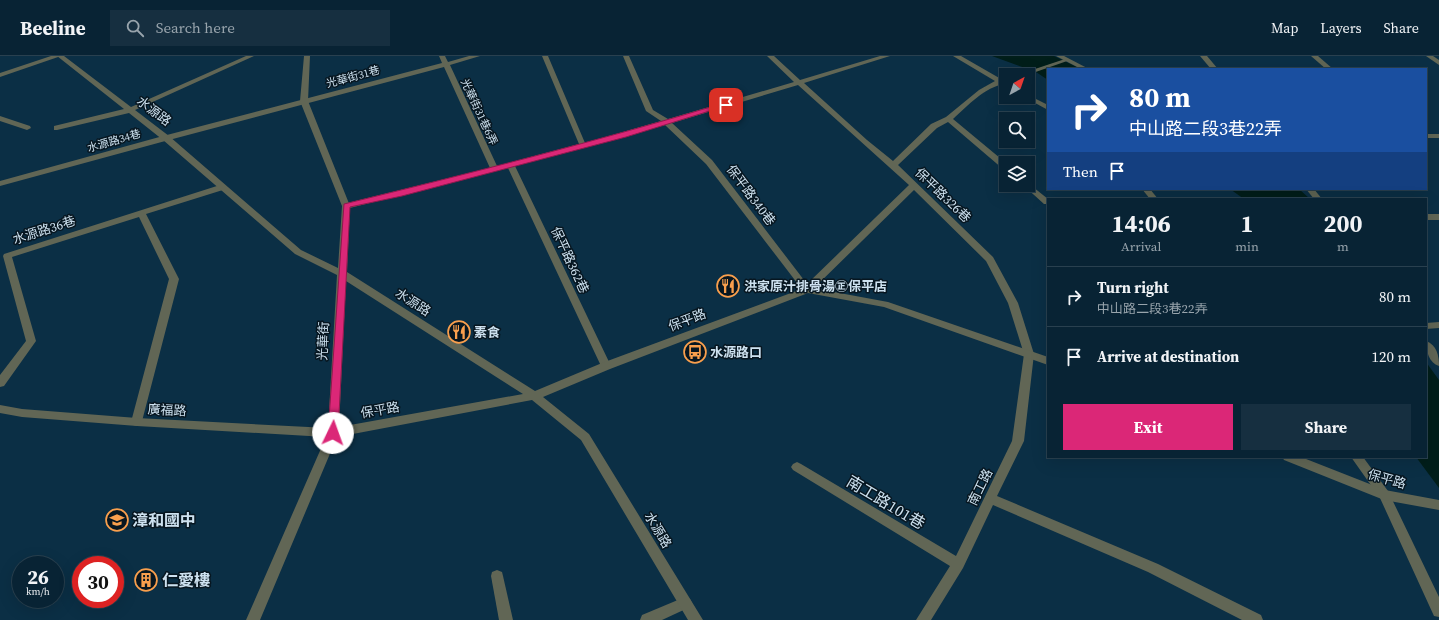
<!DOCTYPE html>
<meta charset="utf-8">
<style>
:root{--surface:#082334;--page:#162f40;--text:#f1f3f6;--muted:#98a4ac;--line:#29404f;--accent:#db2777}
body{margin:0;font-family:"Source Serif 4","Noto Sans TC",serif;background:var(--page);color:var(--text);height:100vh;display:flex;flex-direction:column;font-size:15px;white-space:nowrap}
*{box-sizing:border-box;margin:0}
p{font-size:13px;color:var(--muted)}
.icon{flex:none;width:22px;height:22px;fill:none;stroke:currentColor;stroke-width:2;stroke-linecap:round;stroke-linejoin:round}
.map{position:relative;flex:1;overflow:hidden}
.side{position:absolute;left:1047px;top:142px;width:380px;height:260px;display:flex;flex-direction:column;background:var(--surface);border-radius:0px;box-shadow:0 4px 16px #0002,0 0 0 1px var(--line)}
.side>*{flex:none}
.banner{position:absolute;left:1047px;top:12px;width:380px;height:122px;border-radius:0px;box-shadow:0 4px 16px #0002,0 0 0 1px var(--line);background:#1a4fa0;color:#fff;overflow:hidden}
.needle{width:26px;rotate:40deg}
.controls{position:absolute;left:999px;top:12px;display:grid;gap:8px}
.controls a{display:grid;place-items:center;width:36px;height:36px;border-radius:0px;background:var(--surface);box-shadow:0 4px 16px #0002,0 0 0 1px var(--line);font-size:20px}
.speed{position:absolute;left:12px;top:500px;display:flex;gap:8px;font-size:20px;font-weight:700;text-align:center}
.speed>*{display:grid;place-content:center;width:52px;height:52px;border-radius:50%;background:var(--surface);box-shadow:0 4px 16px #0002,0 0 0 1px var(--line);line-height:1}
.speed small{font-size:10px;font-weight:400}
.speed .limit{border:6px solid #d22;background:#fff;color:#111}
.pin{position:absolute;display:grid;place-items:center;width:34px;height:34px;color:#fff;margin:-17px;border-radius:8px;box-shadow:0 2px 6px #0006}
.me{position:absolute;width:44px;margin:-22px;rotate:3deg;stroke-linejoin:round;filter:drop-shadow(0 0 3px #0008)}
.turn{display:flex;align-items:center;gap:14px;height:84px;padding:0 16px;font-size:18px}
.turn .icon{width:52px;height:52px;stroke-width:2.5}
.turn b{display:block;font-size:28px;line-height:34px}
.then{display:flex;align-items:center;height:38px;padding:0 16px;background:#0003;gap:8px;font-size:15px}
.eta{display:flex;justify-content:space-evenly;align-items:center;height:68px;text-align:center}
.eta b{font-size:24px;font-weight:700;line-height:28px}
.primary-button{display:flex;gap:8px;margin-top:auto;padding:8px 16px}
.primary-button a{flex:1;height:46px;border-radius:0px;background:var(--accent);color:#fff;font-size:16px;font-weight:700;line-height:46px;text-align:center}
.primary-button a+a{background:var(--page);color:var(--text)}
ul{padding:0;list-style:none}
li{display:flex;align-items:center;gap:12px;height:60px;padding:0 16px;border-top:1px solid var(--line)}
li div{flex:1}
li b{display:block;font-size:15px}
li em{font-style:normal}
header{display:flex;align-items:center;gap:24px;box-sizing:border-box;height:56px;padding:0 20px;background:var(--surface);border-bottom:1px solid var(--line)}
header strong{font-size:19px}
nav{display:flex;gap:22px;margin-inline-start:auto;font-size:14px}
.search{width:280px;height:36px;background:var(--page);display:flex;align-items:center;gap:10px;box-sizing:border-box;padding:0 14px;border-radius:0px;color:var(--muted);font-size:15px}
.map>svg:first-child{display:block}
.water{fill:#011e1a}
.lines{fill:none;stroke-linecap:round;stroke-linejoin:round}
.lane{fill:#616655;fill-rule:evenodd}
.street{fill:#616655;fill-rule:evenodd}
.route{fill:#db2777;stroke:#8e194d}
.labels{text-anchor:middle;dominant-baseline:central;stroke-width:3;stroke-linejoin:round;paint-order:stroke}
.far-street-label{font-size:11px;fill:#cde1ef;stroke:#071620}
.street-label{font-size:13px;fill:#cde1ef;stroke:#071620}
.poi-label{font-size:13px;font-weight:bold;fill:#cde1ef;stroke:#071620;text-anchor:start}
.near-street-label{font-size:16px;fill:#cde1ef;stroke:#071620}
.near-poi-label{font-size:16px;font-weight:bold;fill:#cde1ef;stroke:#071620;text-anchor:start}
</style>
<header>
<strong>Beeline</strong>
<div class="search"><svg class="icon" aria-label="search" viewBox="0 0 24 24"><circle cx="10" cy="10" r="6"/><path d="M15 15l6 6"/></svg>Search here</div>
<nav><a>Map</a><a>Layers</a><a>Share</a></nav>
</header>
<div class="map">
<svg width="1439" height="564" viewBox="0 0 1439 564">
<rect width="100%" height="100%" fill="#0b2f45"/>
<g class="water">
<polygon points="992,0 1054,0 1081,13 1048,13 1048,24 1036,16"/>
<polygon points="1230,133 1299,133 1310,143 1244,143"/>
<polygon points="1426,306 1439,324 1439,432 1416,401 1426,401"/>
</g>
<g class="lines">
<g class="lane">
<polygon points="51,0 61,0 0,21 0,17"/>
<path d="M439 0H445L448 6 469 0H480L450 9 497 110 579 88 542 0H548L585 87 661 65 646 55 623 0H629L653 54 668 63 794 26 767 0H774L800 24 880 0H890L804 27 867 84 893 105 931 68 946 61 979 34 995 25 953 0H961L1001 23 1006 21 1005 28C984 31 969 49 953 63L1006 107V113H1003L948 66 937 72 898 109 993 201 1018 247 1034 298 1024 385 997 440 1158 508 1261 559 1263 564H1242L1148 516 993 449 963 512 931 564H916L950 510 793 414 791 411 793 408 797 406 801 408 956 500 1012 385 1024 298 1008 247 986 205 914 134 810 236H804L706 108 665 69 515 110 611 310 610 313H602L601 310 508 112 346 153 342 150 343 148 490 112 444 11 169 84 0 130V125L163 80 442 7ZM798 29 909 129 807 228 712 104 672 67Z"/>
<polygon points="1200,0 1207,0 1218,13 1211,13"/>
<polygon points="1311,0 1318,0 1333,13 1326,13"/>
<polygon points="1065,3 1070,4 1027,19 1017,19"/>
<polygon points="1028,39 1048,49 1048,54 1026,42 1024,41 1028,41"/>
<polygon points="0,60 30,70 31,72 27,74 0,65"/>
<rect x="1426" y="78" width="13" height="4"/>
<polygon points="1028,127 1048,143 1048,148 1044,148 1023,129 1028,129"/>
<polygon points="220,129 223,129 227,131 226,133 146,158 179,223 141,369 137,370 133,369 131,366 169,223 139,161 12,201 36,285 4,330 0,331 0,319 26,285 3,200 4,198"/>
<polygon points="1142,133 1150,133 1158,143 1150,143"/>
<rect x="1426" y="158" width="13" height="6"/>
<polygon points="1439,266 1439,272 1426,273 1426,267"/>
<polygon points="1351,401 1363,401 1388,435 1439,541 1439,561 1434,560 1380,442"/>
<polygon points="497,514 502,516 503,520 513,564 499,564 491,520 492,516"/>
<polygon points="685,541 690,543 692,547 690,551 662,564 640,564 642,559"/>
</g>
<g class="street">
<path d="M57 0H64L131 51 246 0H254L135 54 169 80 301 194 338 212 342 150 300 45 304 0H310L308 45 350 150 347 216 535 335 602 307 807 231 888 246 1048 301V309L884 251 808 237 610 313 543 341 589 378 703 564H688L581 384 532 344 337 381 260 564H246L326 381 137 370 22 361 0 357V349L22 353 137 362 328 372 337 219 295 198 163 84 129 57 57 74H54V70L124 53ZM346 225 523 338 339 371Z"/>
<polygon points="1056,0 1064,0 1089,13 1081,13"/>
<polygon points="1426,0 1433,0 1439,4 1439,9"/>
<polygon points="1306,133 1314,133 1322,143 1314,143"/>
<path d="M1426 285C1437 289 1439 300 1439 310 1429 307 1426 295 1426 285Z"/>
<polygon points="1282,401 1301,401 1385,434 1439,444 1439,454 1384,444 1284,404"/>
</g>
</g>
<path class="route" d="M724 47 729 49 626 81 402 140 350 151 338 377 337 380H329L328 377 344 148C471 117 598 85 724 47Z"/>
<defs>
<g id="restaurant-ring" transform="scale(1.15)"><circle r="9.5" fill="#071620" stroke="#f99f4d" stroke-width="1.5"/><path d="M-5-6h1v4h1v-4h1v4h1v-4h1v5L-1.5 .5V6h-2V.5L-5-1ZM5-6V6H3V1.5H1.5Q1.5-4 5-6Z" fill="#f99f4d"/></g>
<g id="bus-ring" transform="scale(1.15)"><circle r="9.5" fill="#071620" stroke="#f99f4d" stroke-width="1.5"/><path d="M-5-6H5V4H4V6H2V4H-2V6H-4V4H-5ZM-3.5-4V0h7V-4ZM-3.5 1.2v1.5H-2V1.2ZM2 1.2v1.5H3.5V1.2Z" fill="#f99f4d"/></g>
<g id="school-ring" transform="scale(1.15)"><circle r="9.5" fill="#071620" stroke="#f99f4d" stroke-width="1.5"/><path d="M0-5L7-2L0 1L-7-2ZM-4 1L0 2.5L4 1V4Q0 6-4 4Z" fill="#f99f4d"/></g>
<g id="building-ring" transform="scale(1.15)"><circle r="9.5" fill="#071620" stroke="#f99f4d" stroke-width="1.5"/><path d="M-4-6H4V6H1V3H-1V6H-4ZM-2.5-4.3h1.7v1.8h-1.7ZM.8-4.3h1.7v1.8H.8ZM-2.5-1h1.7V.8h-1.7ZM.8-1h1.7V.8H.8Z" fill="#f99f4d"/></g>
</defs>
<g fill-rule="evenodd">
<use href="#restaurant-ring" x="728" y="230"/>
<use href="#restaurant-ring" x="459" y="276"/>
<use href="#bus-ring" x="695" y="296"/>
<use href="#school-ring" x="117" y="464"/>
<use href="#building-ring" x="146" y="524"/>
</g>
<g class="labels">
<g class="far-street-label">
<text transform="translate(353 21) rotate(-15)">光華街31巷</text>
<text transform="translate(479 56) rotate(65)">光華街31巷6弄</text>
<text transform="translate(114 85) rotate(-16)">水源路34巷</text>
</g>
<g class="street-label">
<text transform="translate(154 55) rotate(37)">水源路</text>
<text transform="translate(751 139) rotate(53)">保平路340巷</text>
<text transform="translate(943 139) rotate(44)">保平路326巷</text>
<text transform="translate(44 174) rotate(-18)">水源路36巷</text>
<text transform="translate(570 204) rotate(65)">保平路362巷</text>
<text transform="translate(413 246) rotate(33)">水源路</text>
<text transform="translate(687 264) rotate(-21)">保平路</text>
<text transform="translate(323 285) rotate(-87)">光華街</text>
<text transform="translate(167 354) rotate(3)">廣福路</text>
<text transform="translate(380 354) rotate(-10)">保平路</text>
<text transform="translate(1387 423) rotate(16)">保平路</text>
<text transform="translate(980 431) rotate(-64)">南工路</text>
<text transform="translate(658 474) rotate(59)">水源路</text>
</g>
<g class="poi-label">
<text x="744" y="230">洪家原汁排骨湯㊣保平店</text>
<text x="474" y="276">素食</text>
<text x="710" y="296">水源路口</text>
</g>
<g class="near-street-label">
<text transform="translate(886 446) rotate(31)">南工路101巷</text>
</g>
<g class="near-poi-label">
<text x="132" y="464">漳和國中</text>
<text x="162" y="524">仁愛樓</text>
</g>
</g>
</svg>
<div class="controls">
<a><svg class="needle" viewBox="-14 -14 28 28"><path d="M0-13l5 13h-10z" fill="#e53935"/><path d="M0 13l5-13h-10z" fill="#98a4ac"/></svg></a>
<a><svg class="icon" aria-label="search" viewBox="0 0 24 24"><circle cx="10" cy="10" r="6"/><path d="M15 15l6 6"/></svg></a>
<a><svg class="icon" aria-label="layers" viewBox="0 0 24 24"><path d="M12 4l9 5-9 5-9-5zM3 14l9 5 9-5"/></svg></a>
</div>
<div class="speed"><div>26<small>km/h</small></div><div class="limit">30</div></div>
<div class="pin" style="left:726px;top:49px;background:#d93025"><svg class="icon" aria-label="arrive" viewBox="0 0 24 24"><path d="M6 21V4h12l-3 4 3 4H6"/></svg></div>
<svg class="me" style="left:333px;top:377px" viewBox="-20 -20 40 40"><circle r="19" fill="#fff"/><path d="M0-13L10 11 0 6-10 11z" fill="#db2777"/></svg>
<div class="banner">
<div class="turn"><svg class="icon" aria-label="right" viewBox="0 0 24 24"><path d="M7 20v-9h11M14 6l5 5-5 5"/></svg><div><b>80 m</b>中山路二段3巷22弄</div></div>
<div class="then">Then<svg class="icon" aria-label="arrive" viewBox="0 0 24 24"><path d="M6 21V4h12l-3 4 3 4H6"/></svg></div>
</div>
<section class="side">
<div class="eta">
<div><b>14:06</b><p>Arrival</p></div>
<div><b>1</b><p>min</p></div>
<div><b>200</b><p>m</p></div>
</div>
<ul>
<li><svg class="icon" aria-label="right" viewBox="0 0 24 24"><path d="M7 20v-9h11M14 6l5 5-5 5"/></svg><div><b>Turn right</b><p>中山路二段3巷22弄</p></div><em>80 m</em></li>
<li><svg class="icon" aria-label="arrive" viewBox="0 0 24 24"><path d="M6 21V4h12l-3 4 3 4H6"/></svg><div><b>Arrive at destination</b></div><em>120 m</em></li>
</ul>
<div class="primary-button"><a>Exit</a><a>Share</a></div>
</section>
</div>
